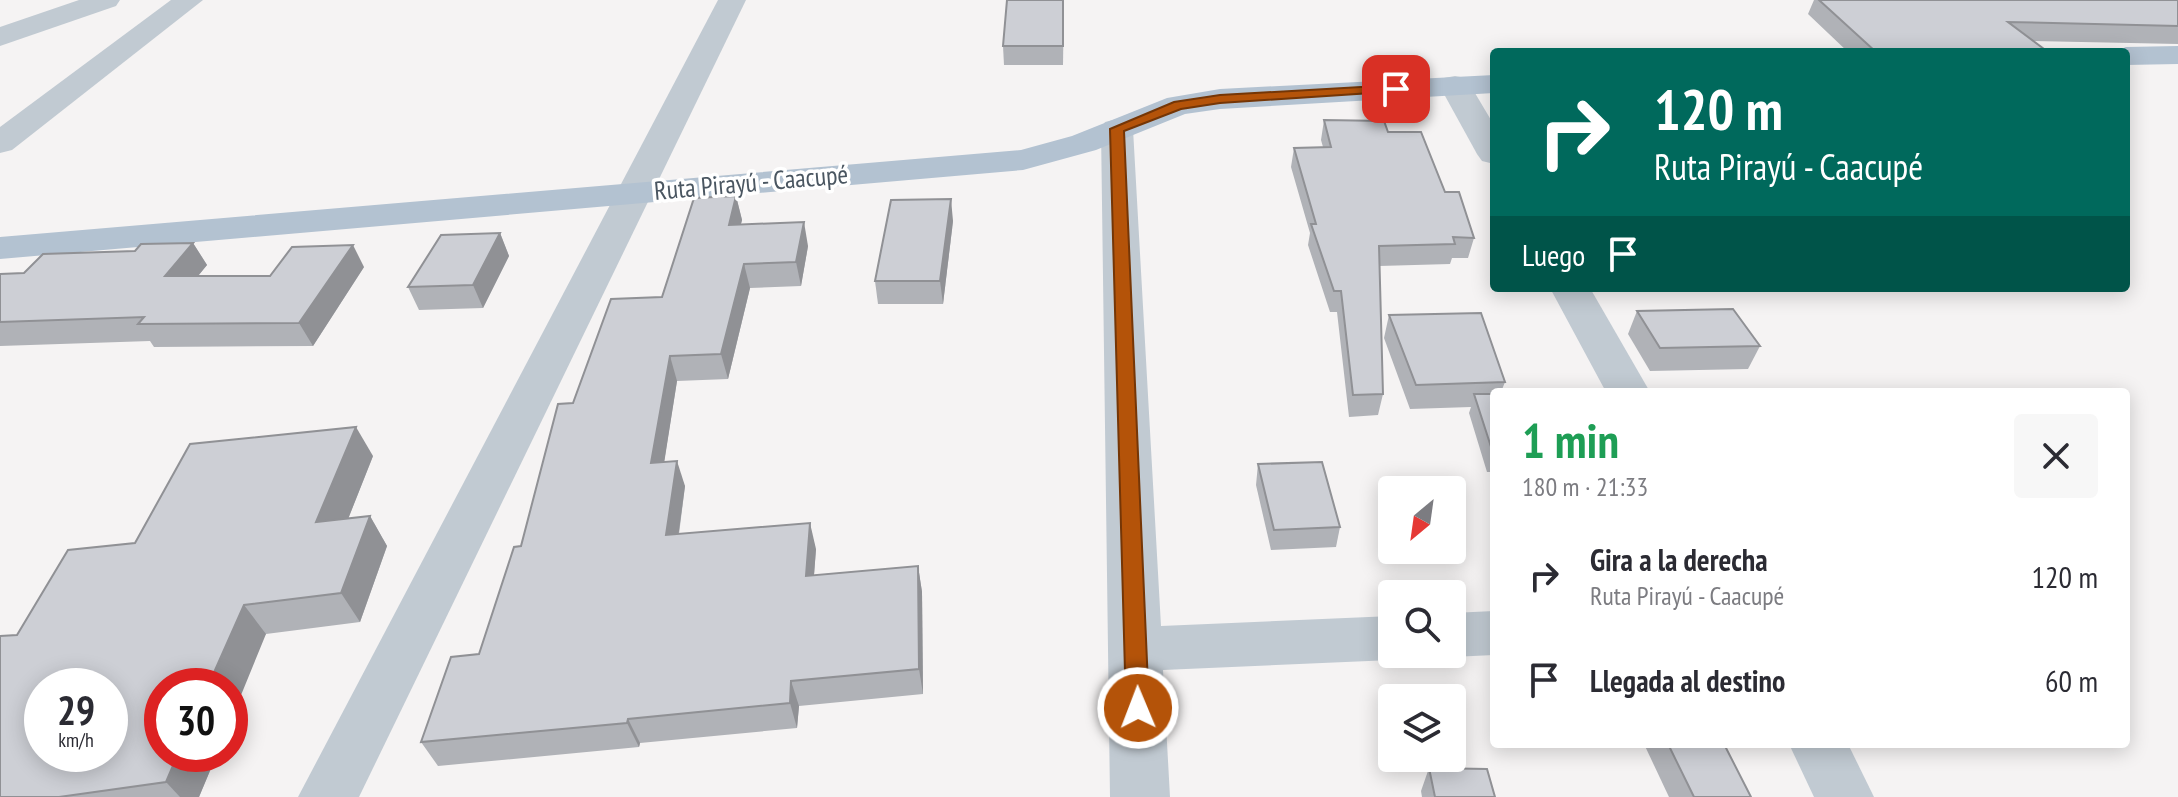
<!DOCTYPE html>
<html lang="es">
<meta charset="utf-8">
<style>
:root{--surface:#fff;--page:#f7f7f7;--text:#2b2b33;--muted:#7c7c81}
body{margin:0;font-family:"PT Sans Narrow",sans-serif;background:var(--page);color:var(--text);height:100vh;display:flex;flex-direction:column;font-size:30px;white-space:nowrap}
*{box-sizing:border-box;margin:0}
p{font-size:26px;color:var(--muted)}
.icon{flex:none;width:44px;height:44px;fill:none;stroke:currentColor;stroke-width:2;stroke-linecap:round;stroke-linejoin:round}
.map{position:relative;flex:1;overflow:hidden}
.side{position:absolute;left:1490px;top:388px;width:640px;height:360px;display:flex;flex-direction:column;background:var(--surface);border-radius:8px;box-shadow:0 4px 20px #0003}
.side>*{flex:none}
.guide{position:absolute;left:1490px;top:48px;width:640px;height:244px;border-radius:8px;box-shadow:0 4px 20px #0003;background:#00695c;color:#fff;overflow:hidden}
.needle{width:52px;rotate:209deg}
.tools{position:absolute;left:1378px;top:476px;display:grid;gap:16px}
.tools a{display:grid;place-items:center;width:88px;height:88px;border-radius:8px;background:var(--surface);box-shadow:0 4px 20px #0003;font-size:40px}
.speed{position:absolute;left:24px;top:668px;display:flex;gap:16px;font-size:40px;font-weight:700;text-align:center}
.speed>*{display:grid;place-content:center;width:104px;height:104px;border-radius:50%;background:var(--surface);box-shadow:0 4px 20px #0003;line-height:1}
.speed small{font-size:20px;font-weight:400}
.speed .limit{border:12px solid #d22;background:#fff;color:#111}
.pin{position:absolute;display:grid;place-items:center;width:68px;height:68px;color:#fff;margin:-34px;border-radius:16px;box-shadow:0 4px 12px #0006}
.me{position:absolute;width:88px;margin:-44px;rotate:359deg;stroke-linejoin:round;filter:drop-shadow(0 0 6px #0008)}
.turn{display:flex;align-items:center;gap:28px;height:168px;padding:0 32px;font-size:36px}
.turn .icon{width:104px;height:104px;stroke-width:2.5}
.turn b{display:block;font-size:56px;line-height:68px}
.then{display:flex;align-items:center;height:76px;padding:0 32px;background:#0003;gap:16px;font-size:30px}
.round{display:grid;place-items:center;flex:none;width:84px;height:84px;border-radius:8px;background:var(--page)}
.summary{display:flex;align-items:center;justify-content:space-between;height:136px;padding:0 32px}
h1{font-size:48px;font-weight:700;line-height:60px;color:#1e9e55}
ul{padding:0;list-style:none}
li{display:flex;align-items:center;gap:24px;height:104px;padding:0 32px}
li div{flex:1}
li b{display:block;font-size:30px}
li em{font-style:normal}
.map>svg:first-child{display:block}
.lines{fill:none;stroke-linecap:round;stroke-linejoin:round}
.minor{fill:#c1cad2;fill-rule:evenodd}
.primary{fill:#b3c2d1;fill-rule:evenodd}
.wall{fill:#b0b2b7}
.shaded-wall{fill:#909195}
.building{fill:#cdcfd5;stroke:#909195;stroke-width:2;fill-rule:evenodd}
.route{fill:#b45309;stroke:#753606;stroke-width:2}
.labels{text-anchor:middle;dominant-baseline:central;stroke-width:7;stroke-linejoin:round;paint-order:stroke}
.far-street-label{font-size:26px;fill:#4a5661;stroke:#fff}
</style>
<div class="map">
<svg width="2178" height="797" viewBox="0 0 2178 797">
<rect width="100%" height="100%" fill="#f5f3f3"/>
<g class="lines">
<g class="minor">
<polygon points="79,0 120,0 116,6 0,46 0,27"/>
<polygon points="171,0 203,0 12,150 0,153 0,127"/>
<polygon points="718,0 746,0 359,797 298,797"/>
<polygon points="1455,76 1466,78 1494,125 1494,164 1482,161 1477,154 1439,85 1444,78"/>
<polygon points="1117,119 1129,122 1133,129 1161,626 1392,616 1392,654 1410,654 1392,660 1163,670 1170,797 1110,797 1101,129 1105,122"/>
<polygon points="1550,288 1590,288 1650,392 1606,392"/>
<polygon points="1494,611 1494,655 1452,657 1443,654 1452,654 1452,613"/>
<polygon points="1789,744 1848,744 1874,797 1814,797"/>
</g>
<g class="primary">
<polygon points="2178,46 2178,64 2126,65 2126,52 2114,52 2126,47"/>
<polygon points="1494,75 1494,93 1220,109 1185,114 1096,150 1023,170 0,259 0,237 1021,150 1072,136 1167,98 1220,89"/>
</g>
</g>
<g class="wall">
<polygon points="1064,0 1063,65 1004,65 1003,46"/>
<polygon points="1814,0 2178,0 2178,44 2033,41 2048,52 1848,52 1808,14"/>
<polygon points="1324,120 1388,132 1445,192 1474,238 1468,258 1452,258 1450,264 1379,266 1383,394 1378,415 1349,417 1337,312 1330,312 1308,245 1310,233 1291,167 1294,148 1323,147 1321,140"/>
<polygon points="736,196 742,220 741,224 808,246 801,286 750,288 728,379 677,381 664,462 685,486 679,534 816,549 814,575 918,566 922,592 923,694 799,706 797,728 640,743 639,747 438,766 421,742 479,654 521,546 573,403 662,297"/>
<polygon points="953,221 943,304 878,304 875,281"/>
<polygon points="500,233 509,256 483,308 419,310 408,287"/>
<polygon points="193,243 207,265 198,276 270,276 364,267 313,346 154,347 150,341 0,346 0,274 24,273 135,251"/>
<polygon points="1637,311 1760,346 1748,369 1650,371 1628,334"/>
<polygon points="1389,315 1505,382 1501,392 1494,392 1494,472 1487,472 1469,413 1471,407 1410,409 1384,338"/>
<polygon points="373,456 348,519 370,516 387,546 360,622 266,634 162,754 217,754 199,797 0,797 17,635"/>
<polygon points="1258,464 1340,527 1336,547 1271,550 1256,485"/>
<polygon points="1644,744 1724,744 1751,797 1669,797"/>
<polygon points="1429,768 1495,797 1422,797 1421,791"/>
</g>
<g class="shaded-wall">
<polygon points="736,196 742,220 734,249 729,225"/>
<polygon points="951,199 953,221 943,304 940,281"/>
<polygon points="804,222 808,246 801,286 796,262"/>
<polygon points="500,233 509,256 483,308 473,285"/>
<polygon points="193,243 207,265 179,299 165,276"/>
<polygon points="353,245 364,267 313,346 299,323"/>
<polygon points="744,264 750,288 728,379 721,354"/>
<polygon points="670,356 677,381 660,489 651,463"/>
<polygon points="356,427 373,456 335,552 316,522"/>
<polygon points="677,461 685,486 675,560 666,535"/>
<polygon points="370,516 387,546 360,622 341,593"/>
<polygon points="810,523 816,549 812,601 806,576"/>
<polygon points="918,566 922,592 923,694 919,669"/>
<polygon points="244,605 266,634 230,722 230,686 208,686"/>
<polygon points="791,681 799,706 797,728 790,703"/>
<polygon points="628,719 640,743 639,747 627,723"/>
<polygon points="178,754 217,754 199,797 180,797 166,782"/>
</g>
<g class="building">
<polygon points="1007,0 1063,0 1063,46 1003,46"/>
<polygon points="1819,0 2178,0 2178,26 2008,22 2048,52 1876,52"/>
<polygon points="1324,120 1384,121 1388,132 1421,132 1445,192 1459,192 1474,238 1453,237 1455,244 1379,246 1383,394 1353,395 1341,291 1334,291 1311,224 1316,224 1294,148 1331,147"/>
<polygon points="736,196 729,225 804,222 796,262 744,264 721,354 670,356 651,463 677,461 666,535 810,523 806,576 918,566 919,669 791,681 790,703 628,719 627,723 421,742 451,657 479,654 514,547 521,546 558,404 573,403 611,299 662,297 694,198"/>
<polygon points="951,199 940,281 875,281 891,200"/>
<polygon points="500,233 473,285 408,287 441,235"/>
<polygon points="193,243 165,276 270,276 292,247 353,245 299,323 138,324 144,317 0,322 0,274 24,273 43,254 135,251 141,244"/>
<polygon points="1733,309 1760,346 1660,348 1637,311"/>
<polygon points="1481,313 1505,382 1416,385 1389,315"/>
<polygon points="1474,394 1494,394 1494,453 1493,453"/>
<path d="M356 427 316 522 370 516 341 593 244 605 208 686H162V754H178L166 782 59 797H0V636L17 635 68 550 135 543 190 444ZM42 686H110V754H42Z"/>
<polygon points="1322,462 1340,527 1274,530 1258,464"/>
<polygon points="1668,744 1724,744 1751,797 1694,797"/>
<polygon points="1429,768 1487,769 1495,797 1435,797"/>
</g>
<polygon class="route" points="1396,85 1401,86 1401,91 1220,103 1181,109 1124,131 1149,708 1146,716 1138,719 1129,716 1126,708 1110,129 1174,102 1220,95"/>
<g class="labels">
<g class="far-street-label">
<text transform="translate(751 182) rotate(-5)">Ruta Pirayú - Caacupé</text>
</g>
</g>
</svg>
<div class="tools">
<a><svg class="needle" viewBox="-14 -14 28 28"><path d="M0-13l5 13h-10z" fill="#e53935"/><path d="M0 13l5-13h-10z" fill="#7c7c81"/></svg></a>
<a><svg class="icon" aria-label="search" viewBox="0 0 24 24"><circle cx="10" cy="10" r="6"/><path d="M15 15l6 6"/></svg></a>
<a><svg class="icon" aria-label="layers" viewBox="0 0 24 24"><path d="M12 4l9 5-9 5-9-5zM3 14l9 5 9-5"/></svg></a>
</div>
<div class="speed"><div>29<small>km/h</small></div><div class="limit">30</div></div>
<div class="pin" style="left:1396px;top:89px;background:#d93025"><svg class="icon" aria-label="arrive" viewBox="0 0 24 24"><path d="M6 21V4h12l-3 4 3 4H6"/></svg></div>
<svg class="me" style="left:1138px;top:708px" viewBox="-20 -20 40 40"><circle r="17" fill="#b45309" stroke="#fff" stroke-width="3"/><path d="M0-11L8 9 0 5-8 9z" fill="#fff"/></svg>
<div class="guide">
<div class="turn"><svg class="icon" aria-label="right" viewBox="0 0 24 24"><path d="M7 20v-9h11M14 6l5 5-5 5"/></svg><div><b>120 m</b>Ruta Pirayú - Caacupé</div></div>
<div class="then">Luego<svg class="icon" aria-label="arrive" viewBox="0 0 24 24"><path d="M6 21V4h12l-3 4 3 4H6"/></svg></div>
</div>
<section class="side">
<div class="summary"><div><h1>1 min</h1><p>180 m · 21:33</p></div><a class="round"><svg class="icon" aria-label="close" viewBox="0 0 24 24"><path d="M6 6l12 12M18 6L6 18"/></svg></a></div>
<ul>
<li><svg class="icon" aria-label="right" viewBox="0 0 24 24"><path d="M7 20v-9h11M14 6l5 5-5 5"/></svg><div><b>Gira a la derecha</b><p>Ruta Pirayú - Caacupé</p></div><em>120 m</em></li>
<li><svg class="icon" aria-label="arrive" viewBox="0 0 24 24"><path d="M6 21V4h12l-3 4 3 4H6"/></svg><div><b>Llegada al destino</b></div><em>60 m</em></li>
</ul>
</section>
</div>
